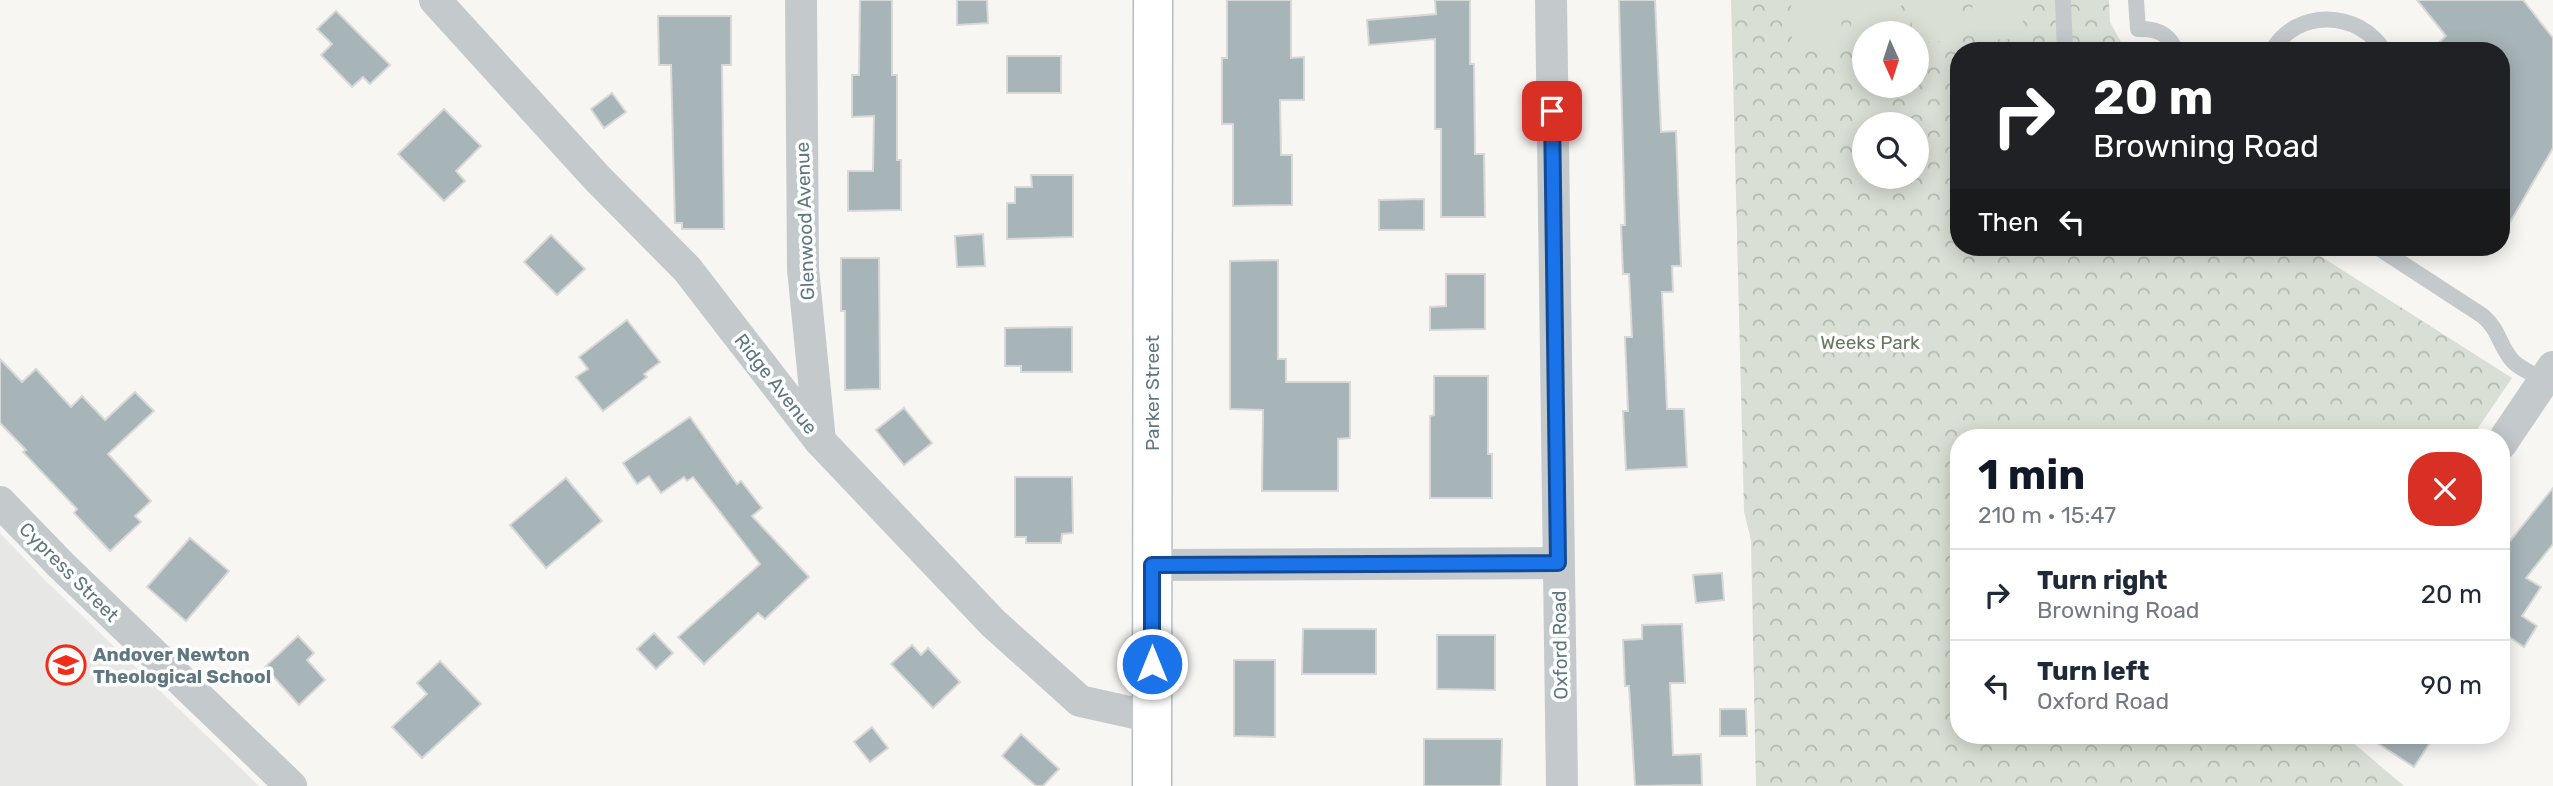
<!DOCTYPE html>
<meta charset="utf-8">
<style>
:root{--surface:#fff;--page:#f6f6f7;--text:#1f2937;--muted:#747a83;--line:#e0e1e3;--accent:#111827}
body{margin:0;font-family:Rubik,sans-serif;background:var(--page);color:var(--text);height:100vh;display:flex;flex-direction:column;font-size:26px;white-space:nowrap}
*{box-sizing:border-box;margin:0}
p{font-size:23px;color:var(--muted)}
.icon{flex:none;width:38px;height:38px;fill:none;stroke:currentColor;stroke-width:2;stroke-linecap:round;stroke-linejoin:round}
.map{position:relative;flex:1;overflow:hidden}
.details{position:absolute;left:1950px;top:429px;width:560px;height:315px;display:flex;flex-direction:column;background:var(--surface);border-radius:28px;box-shadow:0 4px 18px #0003}
.details>*{flex:none}
.top-card{position:absolute;left:1950px;top:42px;width:560px;height:214px;border-radius:28px;box-shadow:0 4px 18px #0003;background:#202124;color:#fff;overflow:hidden}
.needle{width:46px;rotate:177deg}
.buttons{position:absolute;left:1852px;top:21px;display:grid;gap:14px}
.buttons a{display:grid;place-items:center;width:77px;height:77px;border-radius:50%;background:var(--surface);box-shadow:0 4px 18px #0003;font-size:35px}
.pin{position:absolute;display:grid;place-items:center;width:60px;height:60px;color:#fff;margin:-30px;border-radius:14px;box-shadow:0 4px 10px #0006}
.me{position:absolute;width:77px;margin:-38px;rotate:0deg;stroke-linejoin:round;filter:drop-shadow(0 0 5px #0008)}
.turn{display:flex;align-items:center;gap:24px;height:147px;padding:0 28px;font-size:32px}
.turn .icon{width:91px;height:91px;stroke-width:2.5}
.turn b{display:block;font-size:49px;line-height:60px}
.then{display:flex;align-items:center;height:66px;padding:0 28px;background:#0003;gap:14px;font-size:26px}
.round{display:grid;place-items:center;flex:none;width:74px;height:74px;border-radius:28px;background:var(--page)}
.headline{display:flex;align-items:center;justify-content:space-between;height:119px;padding:0 28px}
h1{font-size:42px;font-weight:700;line-height:52px;color:var(--accent)}
ul{padding:0;list-style:none}
li{display:flex;align-items:center;gap:21px;height:91px;padding:0 28px;border-top:2px solid var(--line)}
li div{flex:1}
li b{display:block;font-size:26px}
li em{font-style:normal}
.map>svg:first-child{display:block}
.built{fill:#e7e8e6}
.forest{fill:url(#forest-crowns);fill-rule:evenodd}
.pitch{fill:#d9dfd4}
.building{fill:#a7b4b8;stroke:#d8d8d6;stroke-width:2}
.lines{fill:none;stroke-linecap:round;stroke-linejoin:round}
.secondary-casing{stroke:#b6bdc0;stroke-width:41}
.service{stroke:#c4c9cc;stroke-width:16}
.minor{stroke:#c4c9cc;stroke-width:32}
.secondary{stroke:#fff;stroke-width:38}
.route-casing{stroke:#114b97;stroke-width:18}
.route{stroke:#1a73e8;stroke-width:12}
.labels{text-anchor:middle;dominant-baseline:central;stroke-width:7;stroke-linejoin:round;paint-order:stroke}
.street-label{font-size:19px;fill:#5f7781;stroke:#fff}
.park-label{font-size:19px;fill:#67785f;stroke:#fff}
.poi-label{font-size:19px;font-weight:bold;fill:#5f7781;stroke:#fff;text-anchor:start}
</style>
<div class="map">
<svg width="2553" height="786" viewBox="0 0 2553 786">
<defs>
<pattern id="forest-crowns" width="20" height="18" patternUnits="userSpaceOnUse" patternTransform="scale(1.75)"><rect width="20" height="18" fill="#d9dfd4"/><path d="M2 6a3 3 0 1 1 6 0M12 15a3 3 0 1 1 6 0" fill="none" stroke="#b3bab1"/></pattern>
</defs>
<rect width="100%" height="100%" fill="#f7f6f3"/>
<polygon class="built" points="0,533 46,581 259,786 0,786"/>
<path class="forest" d="M1731 0H2109L2110 22 2126 51H1958V247H2306L2512 378 2472 437 1958 438V735H2344L2404 786H1756L1751 541 1744 511ZM1864 33H1916V86H1864ZM1864 124H1916V177H1864Z"/>
<g class="pitch">
<polygon points="1791,0 1841,0 1842,44 1792,46"/>
<polygon points="1850,0 1901,0 1902,33 1864,33 1864,43 1852,44"/>
<polygon points="1911,0 1961,0 1962,41 1916,42 1916,33 1912,33"/>
<polygon points="1972,0 2022,0 2024,39 1974,40"/>
</g>
<g class="building">
<polygon points="860,0 892,0 892,75 897,75 897,160 901,160 901,210 848,211 848,171 873,171 874,116 852,117 852,75 859,75"/>
<polygon points="957,0 987,0 988,23 957,25"/>
<polygon points="1227,0 1291,0 1291,58 1304,57 1304,100 1280,100 1281,155 1292,155 1292,205 1233,206 1233,124 1222,124 1222,58 1227,58"/>
<polygon points="1435,0 1470,0 1470,64 1474,64 1475,154 1484,154 1485,217 1441,217 1441,129 1435,129 1435,39 1369,45 1367,20 1436,14"/>
<polygon points="1619,0 1655,0 1661,132 1676,131 1681,266 1672,266 1673,292 1662,292 1667,409 1684,409 1687,467 1626,470 1623,411 1628,411 1625,337 1632,337 1629,274 1623,274 1621,225 1625,225"/>
<polygon points="2417,0 2523,0 2553,38 2553,148 2501,238 2501,51 2430,51 2446,36"/>
<polygon points="336,11 390,65 370,84 363,77 352,87 321,55 332,44 317,29"/>
<polygon points="658,16 731,16 731,65 722,65 724,229 682,229 682,223 675,223 671,65 659,65"/>
<rect x="1007" y="56" width="54" height="37"/>
<polygon points="612,93 626,112 604,128 591,109"/>
<polygon points="444,109 481,146 456,171 465,181 444,201 398,154"/>
<polygon points="1031,175 1073,175 1073,237 1007,239 1007,203 1015,203 1015,187 1032,187"/>
<polygon points="1424,199 1424,230 1379,230 1379,200"/>
<polygon points="983,234 985,266 957,267 955,236"/>
<polygon points="551,235 585,269 557,295 524,262"/>
<polygon points="841,258 879,258 880,389 845,390 845,311 841,311"/>
<polygon points="1278,260 1278,359 1286,359 1286,382 1350,382 1350,438 1338,439 1338,491 1262,491 1263,410 1230,409 1230,261"/>
<polygon points="1446,274 1485,274 1485,329 1430,330 1430,307 1446,306"/>
<polygon points="627,320 660,362 644,374 647,377 603,411 576,377 588,369 579,357"/>
<polygon points="1072,327 1072,372 1021,372 1021,366 1005,366 1005,328"/>
<polygon points="0,359 22,382 36,369 71,407 82,396 105,420 135,392 154,411 108,454 151,501 135,516 141,522 110,551 74,513 77,509 23,452 26,450 0,423"/>
<polygon points="1434,376 1488,376 1488,454 1492,454 1492,498 1430,498 1430,416 1434,415"/>
<polygon points="904,408 932,443 904,465 876,430"/>
<polygon points="690,417 737,484 741,481 762,508 752,516 809,577 765,619 758,613 704,664 678,637 760,564 693,477 687,481 684,477 661,493 649,476 637,484 623,463"/>
<polygon points="1015,477 1072,477 1073,533 1062,534 1061,543 1026,543 1026,537 1015,537"/>
<polygon points="566,478 602,521 546,568 510,525"/>
<polygon points="2553,488 2553,544 2526,578 2541,587 2522,616 2537,626 2524,647 2509,637 2501,649 2501,552"/>
<polygon points="190,538 229,571 186,621 147,587"/>
<polygon points="1722,573 1724,600 1696,603 1693,575"/>
<polygon points="1682,624 1685,683 1670,683 1673,755 1701,754 1702,785 1635,786 1629,686 1625,686 1623,640 1642,639 1642,625"/>
<polygon points="1303,629 1376,629 1376,674 1302,674"/>
<polygon points="654,633 673,653 656,669 637,649"/>
<polygon points="1437,635 1495,635 1495,690 1437,689"/>
<polygon points="298,636 314,653 307,660 325,680 299,705 265,667"/>
<polygon points="912,645 921,655 928,648 960,682 933,708 891,664"/>
<polygon points="1234,660 1275,660 1275,737 1234,736"/>
<polygon points="440,661 481,704 422,758 392,727 427,694 417,683"/>
<polygon points="1720,709 1746,709 1747,736 1720,736"/>
<polygon points="872,727 888,748 870,762 854,742"/>
<polygon points="1021,734 1059,769 1043,786 1036,786 1002,756"/>
<polygon points="2365,735 2435,735 2414,767"/>
<polygon points="1424,739 1502,739 1501,786 1424,786"/>
</g>
<g class="lines">
<g class="secondary-casing">
<polyline id="secondary" points="1152,786 1153,0"/>
</g>
<g class="service">
<polyline points="2063,0 2065,51"/>
<path d="M2136 0 2138 29C2156 28 2169 33 2176 51"/>
<path d="M2272 51C2296 8 2359 10 2384 51"/>
<path d="M2377 247 2483 316C2499 330 2499 344 2511 359 2518 368 2533 374 2544 380"/>
</g>
<g class="minor">
<polyline points="435,0 598,179 687,269 820,441 993,623 1080,701 1152,717"/>
<polyline points="801,0 803,269 820,441"/>
<polyline points="1551,0 1562,786"/>
<polyline points="2501,444 2553,367"/>
<polyline points="0,502 61,565 291,786"/>
<polyline points="1152,565 1558,563"/>
</g>
<use href="#secondary" class="secondary"/>
</g>
<g class="lines">
<g class="route-casing">
<polyline id="route" points="1152,664 1152,565 1558,563 1552,111"/>
</g>
<use href="#route" class="route"/>
</g>
<defs>
<g id="school-ring" transform="scale(2.0125)"><circle r="9.5" fill="#fff" stroke="#f12d18" stroke-width="1.5"/><path d="M0-5L7-2L0 1L-7-2ZM-4 1L0 2.5L4 1V4Q0 6-4 4Z" fill="#f12d18"/></g>
</defs>
<g fill-rule="evenodd">
<use href="#school-ring" x="66" y="665"/>
</g>
<g class="labels">
<g class="street-label">
<text transform="translate(805 221) rotate(-92)">Glenwood Avenue</text>
<text transform="translate(776 384) rotate(52)">Ridge Avenue</text>
<text transform="translate(1152 393) rotate(-90)">Parker Street</text>
<text transform="translate(69 572) rotate(45)">Cypress Street</text>
<text transform="translate(1560 645) rotate(-91)">Oxford Road</text>
</g>
<g class="park-label">
<text x="1870" y="342">Weeks Park</text>
</g>
<g class="poi-label">
<text x="93" y="654">Andover Newton<tspan x="93" dy="22">Theological School</tspan></text>
</g>
</g>
</svg>
<div class="buttons">
<a><svg class="needle" viewBox="-14 -14 28 28"><path d="M0-13l5 13h-10z" fill="#e53935"/><path d="M0 13l5-13h-10z" fill="#747a83"/></svg></a>
<a><svg class="icon" aria-label="search" viewBox="0 0 24 24"><circle cx="10" cy="10" r="6"/><path d="M15 15l6 6"/></svg></a>
</div>
<div class="pin" style="left:1552px;top:111px;background:#d93025"><svg class="icon" aria-label="arrive" viewBox="0 0 24 24"><path d="M6 21V4h12l-3 4 3 4H6"/></svg></div>
<svg class="me" style="left:1152px;top:664px" viewBox="-20 -20 40 40"><circle r="17" fill="#1a73e8" stroke="#fff" stroke-width="3"/><path d="M0-11L8 9 0 5-8 9z" fill="#fff"/></svg>
<div class="top-card">
<div class="turn"><svg class="icon" aria-label="right" viewBox="0 0 24 24"><path d="M7 20v-9h11M14 6l5 5-5 5"/></svg><div><b>20 m</b>Browning Road</div></div>
<div class="then">Then<svg class="icon" aria-label="left" viewBox="0 0 24 24"><path d="M17 20v-9H6M10 6l-5 5 5 5"/></svg></div>
</div>
<section class="details">
<div class="headline"><div><h1>1 min</h1><p>210 m · 15:47</p></div><a class="round" style="background:#d93025;color:#fff"><svg class="icon" aria-label="close" viewBox="0 0 24 24"><path d="M6 6l12 12M18 6L6 18"/></svg></a></div>
<ul>
<li><svg class="icon" aria-label="right" viewBox="0 0 24 24"><path d="M7 20v-9h11M14 6l5 5-5 5"/></svg><div><b>Turn right</b><p>Browning Road</p></div><em>20 m</em></li>
<li><svg class="icon" aria-label="left" viewBox="0 0 24 24"><path d="M17 20v-9H6M10 6l-5 5 5 5"/></svg><div><b>Turn left</b><p>Oxford Road</p></div><em>90 m</em></li>
</ul>
</section>
</div>
